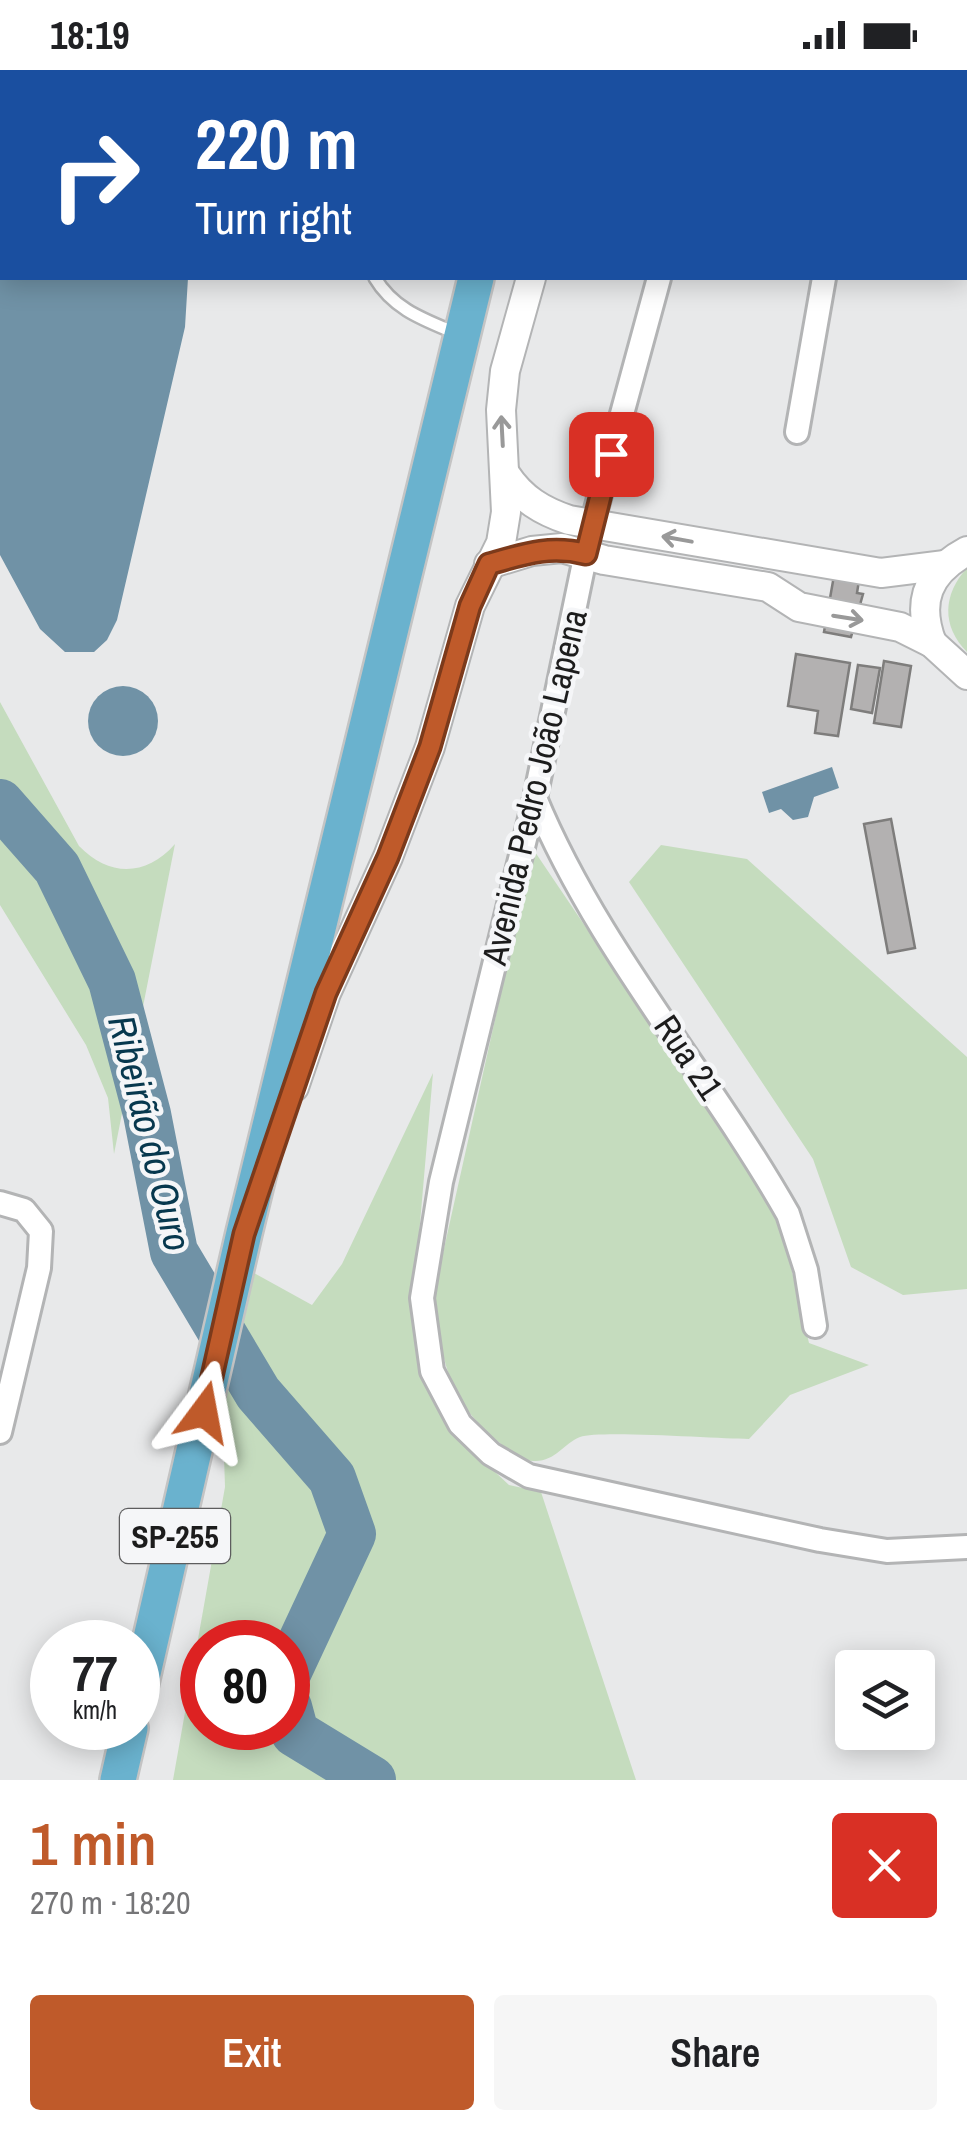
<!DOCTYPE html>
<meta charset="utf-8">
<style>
:root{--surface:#fff;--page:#f6f6f6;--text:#202124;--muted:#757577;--accent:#bf5a2a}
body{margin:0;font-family:"Archivo Narrow",sans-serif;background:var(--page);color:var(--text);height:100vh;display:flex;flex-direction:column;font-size:38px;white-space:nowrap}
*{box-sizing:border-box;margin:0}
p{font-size:32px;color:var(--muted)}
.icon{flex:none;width:55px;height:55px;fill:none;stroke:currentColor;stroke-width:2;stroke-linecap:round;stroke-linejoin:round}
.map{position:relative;height:1710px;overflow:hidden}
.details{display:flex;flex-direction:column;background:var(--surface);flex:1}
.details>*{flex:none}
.top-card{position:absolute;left:0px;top:0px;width:968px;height:210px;box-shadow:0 5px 25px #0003;background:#1a4fa0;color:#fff;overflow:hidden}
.buttons{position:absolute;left:835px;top:1580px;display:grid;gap:20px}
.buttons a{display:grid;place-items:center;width:100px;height:100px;border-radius:10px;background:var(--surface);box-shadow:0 5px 25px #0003;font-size:50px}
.speed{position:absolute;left:30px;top:1550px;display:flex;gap:20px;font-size:50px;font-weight:700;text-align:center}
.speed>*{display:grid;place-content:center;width:130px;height:130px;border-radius:50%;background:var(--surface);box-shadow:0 5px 25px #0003;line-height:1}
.speed small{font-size:25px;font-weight:400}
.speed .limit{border:15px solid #d22;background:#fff;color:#111}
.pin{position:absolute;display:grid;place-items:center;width:85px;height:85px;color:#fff;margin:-42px;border-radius:20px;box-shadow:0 5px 15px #0006}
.me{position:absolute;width:110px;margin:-55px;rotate:13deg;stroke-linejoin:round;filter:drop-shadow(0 0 8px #0008)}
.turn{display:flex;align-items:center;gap:35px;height:210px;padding:0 30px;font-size:45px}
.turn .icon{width:130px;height:130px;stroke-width:2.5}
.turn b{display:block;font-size:70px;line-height:85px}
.round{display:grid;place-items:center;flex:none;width:105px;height:105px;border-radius:10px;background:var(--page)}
.summary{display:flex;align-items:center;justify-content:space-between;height:170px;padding:0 30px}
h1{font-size:60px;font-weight:600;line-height:75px;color:var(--accent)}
.button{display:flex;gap:20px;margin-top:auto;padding:20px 30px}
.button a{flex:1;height:115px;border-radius:10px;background:var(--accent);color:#fff;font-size:40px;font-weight:600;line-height:115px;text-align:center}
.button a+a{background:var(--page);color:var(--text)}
.status{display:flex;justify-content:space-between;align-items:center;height:70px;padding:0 50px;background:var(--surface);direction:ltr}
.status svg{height:28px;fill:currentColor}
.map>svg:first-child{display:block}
.green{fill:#c5dcbe;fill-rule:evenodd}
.water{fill:#7092a6}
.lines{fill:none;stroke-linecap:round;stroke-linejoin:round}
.river{stroke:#7092a6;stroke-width:48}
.building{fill:#b3b1b1;stroke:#7e7d7c;stroke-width:2.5}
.service-casing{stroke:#b3b4b5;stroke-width:16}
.minor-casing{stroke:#b3b4b5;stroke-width:28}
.tertiary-casing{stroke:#b3b4b5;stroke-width:32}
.trunk-casing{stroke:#c4c4c4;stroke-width:40}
.service{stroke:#fff;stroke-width:11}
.minor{stroke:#fff;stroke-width:22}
.tertiary{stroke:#fff;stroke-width:28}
.trunk{stroke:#6ab2ce;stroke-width:35}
.oneway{stroke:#999}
.route-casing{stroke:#7c3a1b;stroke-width:25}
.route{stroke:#bf5a2a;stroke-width:18}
.labels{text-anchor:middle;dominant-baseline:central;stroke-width:9;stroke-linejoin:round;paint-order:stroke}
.shield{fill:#f5f6f8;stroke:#5d5d5e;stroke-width:2.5}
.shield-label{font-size:32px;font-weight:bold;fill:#1c1c1c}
.street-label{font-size:35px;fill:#1c1c1c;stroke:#f5f6f8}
.water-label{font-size:38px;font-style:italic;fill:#07384e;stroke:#f5f6f8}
</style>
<div class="status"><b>18:19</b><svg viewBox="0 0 49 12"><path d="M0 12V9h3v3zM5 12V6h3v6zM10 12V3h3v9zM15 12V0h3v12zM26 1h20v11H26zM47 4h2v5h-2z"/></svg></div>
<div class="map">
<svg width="967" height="1710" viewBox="0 0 967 1710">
<rect width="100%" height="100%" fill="#e8e9ea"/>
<g class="green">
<path d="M967 498V582C941 556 943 524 967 498Z"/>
<path d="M0 632 79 776C109 807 146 807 175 774L114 1084 108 1028 86 975 0 835Z"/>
<polygon points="661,775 747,789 967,987 967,1219 903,1225 851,1197 813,1089 629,812"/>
<path d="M533 779 762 1118 784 1168 809 1273 869 1295 790 1325 749 1369C720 1369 600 1360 580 1367 564 1373 555 1392 534 1391 521 1391 510 1382 501 1374 446 1330 440 1286 435 1219Z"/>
<path d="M433 1003 413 1234 435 1329 462 1371 509 1415 541 1422 636 1710H173L225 1417 222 1326 252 1202 312 1235 342 1194ZM202 1572H288V1658H202Z"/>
</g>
<g class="water">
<polygon points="0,15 2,208 188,208 185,257 117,550 107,570 94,582 65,582 40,559 0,485"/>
<circle cx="123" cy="651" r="35"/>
<polygon points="832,697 839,718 814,727 808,747 793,750 781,739 769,743 762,722"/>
</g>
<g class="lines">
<g class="river">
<polyline points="0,733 57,798 112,911 147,1044 174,1182 258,1323 332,1408 352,1464 288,1601"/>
<polyline points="288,1637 295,1663 372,1710"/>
</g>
</g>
<g class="building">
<polygon points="835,500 860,504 857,523 863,524 851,567 824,562"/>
<polygon points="796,584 850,593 838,666 815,663 818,641 788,636"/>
<polygon points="884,591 911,596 901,657 874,653"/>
<polygon points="858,595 880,598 872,643 851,639"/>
<polygon points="891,749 915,878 888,883 864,754"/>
</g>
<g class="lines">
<g class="service-casing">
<g id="service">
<polyline points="42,0 45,2"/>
<polyline points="274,2 275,0"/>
<path d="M375 208C394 240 425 250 458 264"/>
</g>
</g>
<g class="minor-casing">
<g id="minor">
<polyline points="714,2 715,0"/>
<polyline points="870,2 873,0"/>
<polyline points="659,208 592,454 535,728 441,1112 422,1228 432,1301 460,1354 491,1384 529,1406 820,1470 887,1481 967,1477"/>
<polyline points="797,362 824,208"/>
<path d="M535 728C597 878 708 1003 788 1144L806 1200 815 1256"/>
<polyline points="0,1133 24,1140 41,1161 39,1198 0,1362"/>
</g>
</g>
<g class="tertiary-casing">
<g id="tertiary">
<polyline points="587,2 588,0"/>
<path d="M506 405C522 429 542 441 569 450L881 503 945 495"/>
<polyline points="489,494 532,481 562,478 604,490 768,517 799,537 900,557 932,573 967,605"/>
<path d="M932 573C916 531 928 502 967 481"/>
<polyline points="294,1017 326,923 388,787 430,677 470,536 501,473 506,442 501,340 505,301 531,208"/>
</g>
</g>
<g class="trunk-casing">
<g id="trunk">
<polyline points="527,2 527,0"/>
<polyline points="138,1625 244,1163 476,208"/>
<polyline points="118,1710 130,1658"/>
</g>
</g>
<use href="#service" class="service"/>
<use href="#minor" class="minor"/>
<use href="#tertiary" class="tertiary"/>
<use href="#trunk" class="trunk"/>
</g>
<defs><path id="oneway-shaft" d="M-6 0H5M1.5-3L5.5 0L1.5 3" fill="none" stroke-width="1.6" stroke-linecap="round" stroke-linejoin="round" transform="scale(2.5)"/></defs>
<g class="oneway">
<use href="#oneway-shaft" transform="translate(502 361) rotate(-93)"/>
<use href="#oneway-shaft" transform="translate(677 469) rotate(-170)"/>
<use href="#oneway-shaft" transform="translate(848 548) rotate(9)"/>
</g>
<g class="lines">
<g class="route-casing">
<path id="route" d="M204 1342 244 1164 326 923 388 787 430 677 470 536 489 494C524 484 550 475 586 484L611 384"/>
</g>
<use href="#route" class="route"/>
</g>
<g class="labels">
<rect class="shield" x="120" y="1439" width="110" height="54" rx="8"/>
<g class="shield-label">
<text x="175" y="1466">SP-255</text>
</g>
<g class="street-label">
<text transform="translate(534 717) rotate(-77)">Avenida Pedro João Lapena</text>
<text transform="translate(689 987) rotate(56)">Rua 21</text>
</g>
<g class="water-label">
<text transform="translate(150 1063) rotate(76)">Ribeirão do Ouro</text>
</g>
</g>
</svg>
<div class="buttons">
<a><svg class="icon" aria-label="layers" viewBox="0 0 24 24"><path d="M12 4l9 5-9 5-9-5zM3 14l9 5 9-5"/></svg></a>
</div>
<div class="speed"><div>77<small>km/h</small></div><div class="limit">80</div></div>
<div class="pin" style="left:611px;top:384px;background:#d93025"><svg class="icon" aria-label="arrive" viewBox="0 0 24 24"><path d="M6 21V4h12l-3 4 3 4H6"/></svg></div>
<svg class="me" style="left:204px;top:1342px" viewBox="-20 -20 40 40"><path d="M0-17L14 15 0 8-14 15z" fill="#bf5a2a" stroke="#fff" stroke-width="4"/></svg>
<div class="top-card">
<div class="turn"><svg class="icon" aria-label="right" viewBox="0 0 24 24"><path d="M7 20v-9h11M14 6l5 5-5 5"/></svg><div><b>220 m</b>Turn right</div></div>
</div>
</div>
<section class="details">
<div class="summary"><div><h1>1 min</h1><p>270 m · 18:20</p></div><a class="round" style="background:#d93025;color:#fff"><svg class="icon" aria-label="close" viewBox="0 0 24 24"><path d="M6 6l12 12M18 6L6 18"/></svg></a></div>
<div class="button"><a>Exit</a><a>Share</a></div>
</section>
